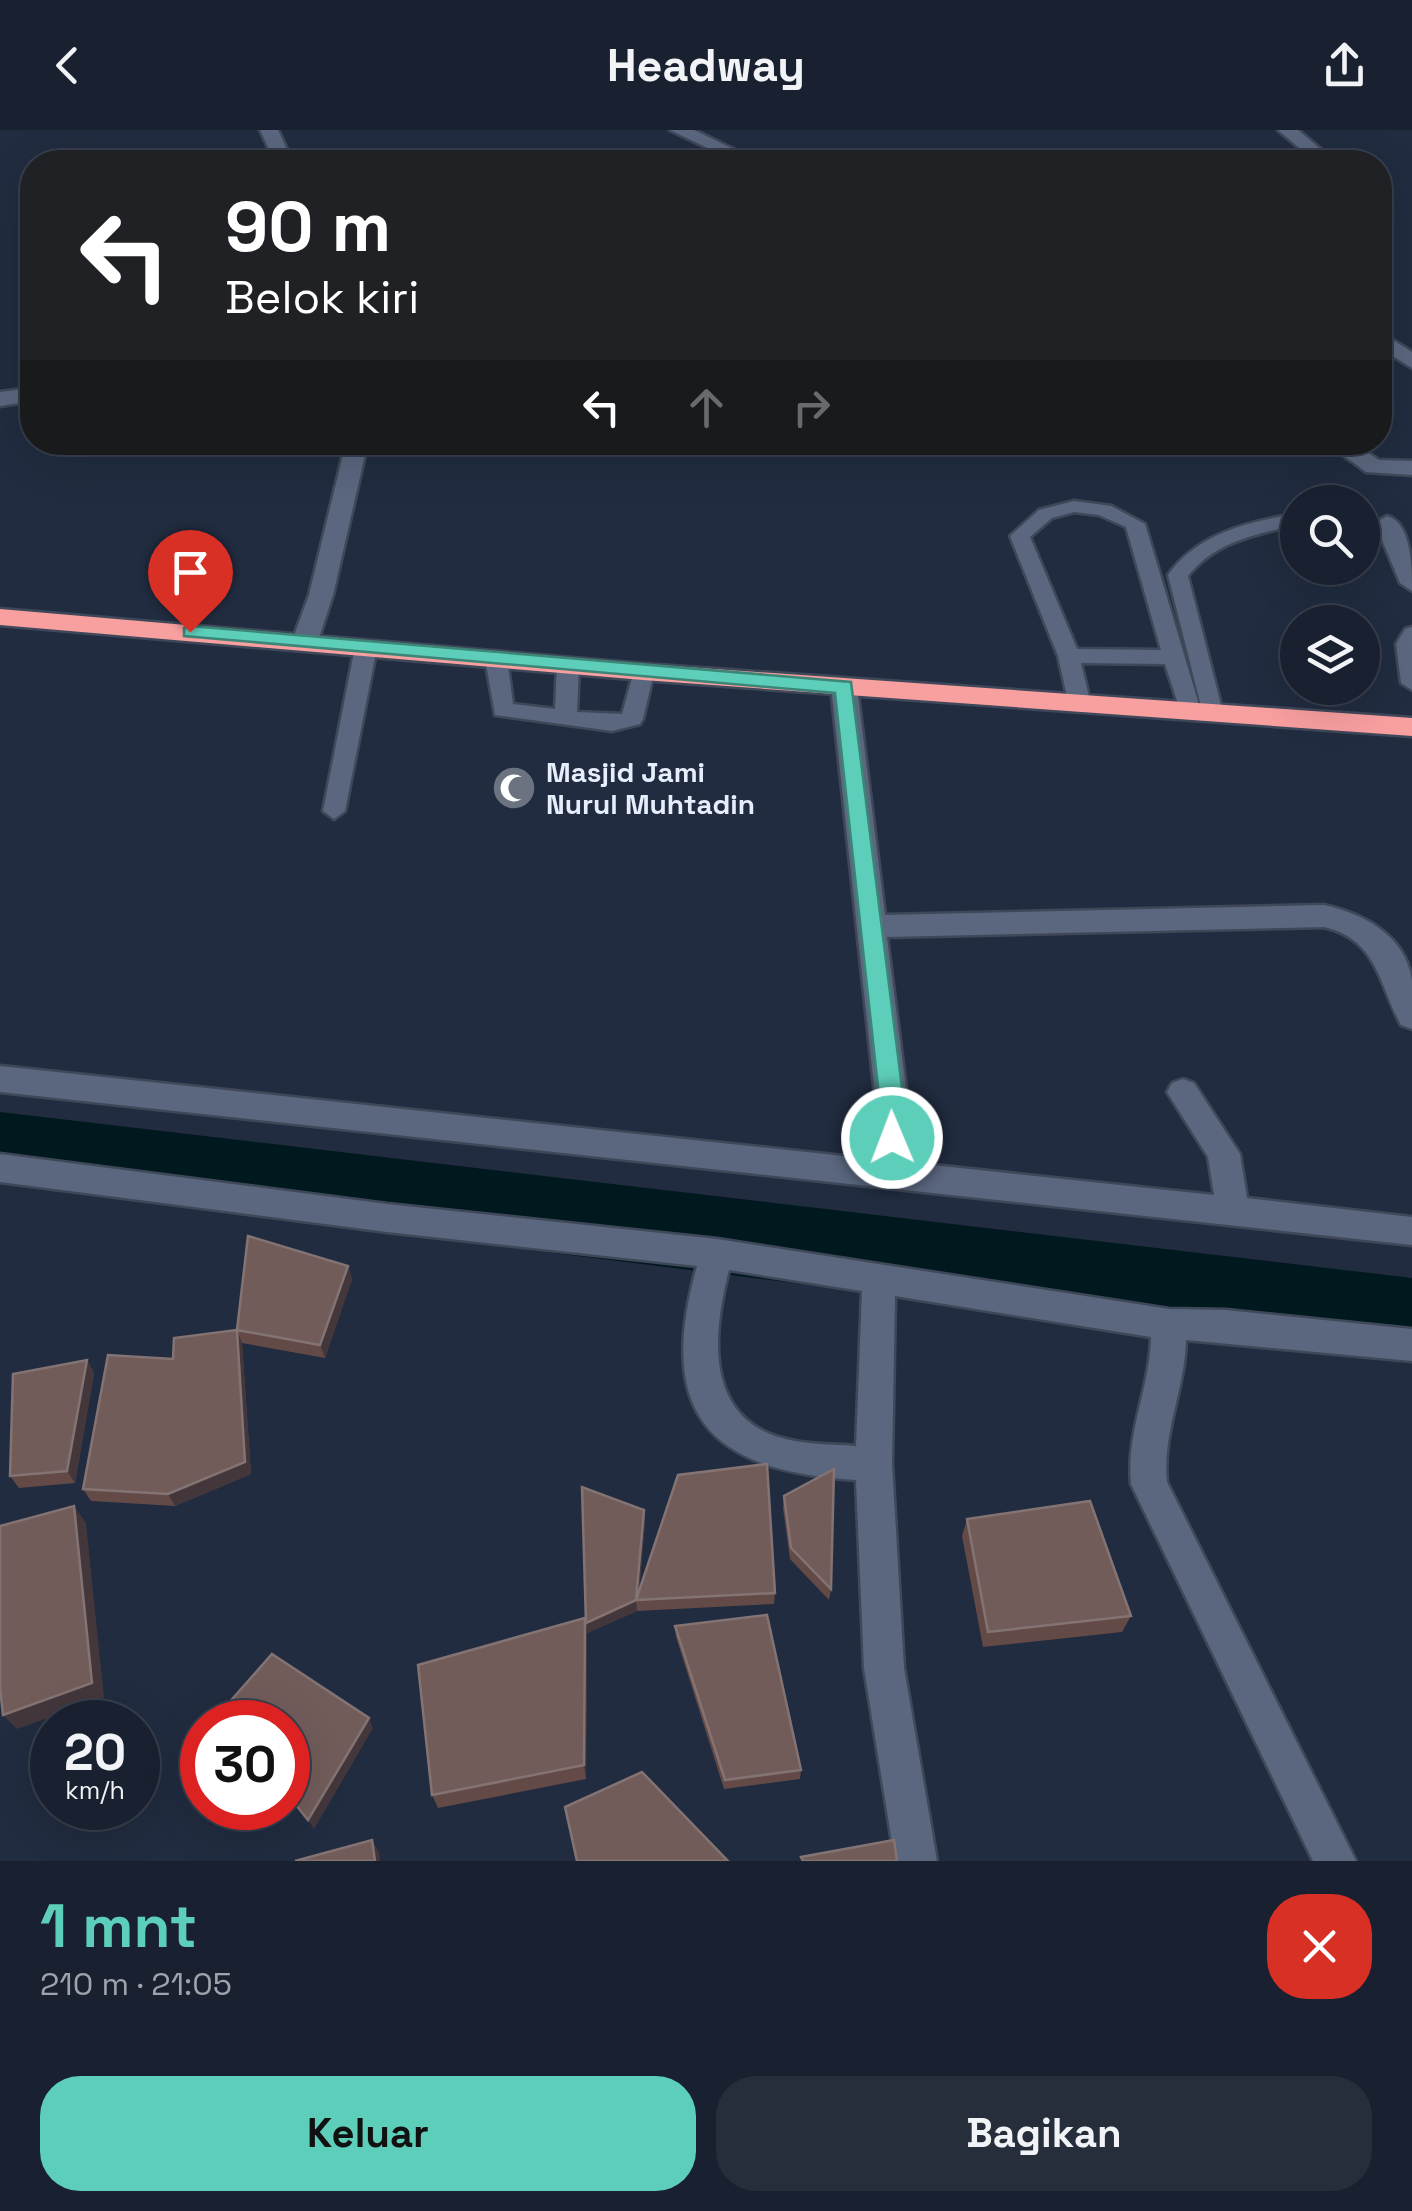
<!DOCTYPE html>
<html lang="id">
<meta charset="utf-8">
<style>
:root{--surface:#192130;--page:#262e3c;--text:#f1f3f6;--muted:#9fa3ab;--line:#373e4c;--accent:#5dceb9}
body{margin:0;font-family:"Space Grotesk",sans-serif;background:var(--page);color:var(--text);height:100vh;display:flex;flex-direction:column;font-size:38px;white-space:nowrap}
*{box-sizing:border-box;margin:0}
p{font-size:32px;color:var(--muted)}
.icon{flex:none;width:55px;height:55px;fill:none;stroke:currentColor;stroke-width:2;stroke-linecap:round;stroke-linejoin:round}
.map{position:relative;height:1731px;overflow:hidden}
.side{display:flex;flex-direction:column;background:var(--surface);flex:1}
.side>*{flex:none}
.banner{position:absolute;left:20px;top:20px;width:1372px;height:305px;border-radius:40px;box-shadow:0 10px 40px #0002,0 0 0 2px var(--line);background:#202124;color:#fff;overflow:hidden}
.buttons{position:absolute;left:1280px;top:355px;display:grid;gap:20px}
.buttons a{display:grid;place-items:center;width:100px;height:100px;border-radius:50%;background:var(--surface);box-shadow:0 10px 40px #0002,0 0 0 2px var(--line);font-size:50px}
.speed{position:absolute;left:30px;top:1570px;display:flex;gap:20px;font-size:50px;font-weight:700;text-align:center}
.speed>*{display:grid;place-content:center;width:130px;height:130px;border-radius:50%;background:var(--surface);box-shadow:0 10px 40px #0002,0 0 0 2px var(--line);line-height:1}
.speed small{font-size:25px;font-weight:400}
.speed .limit{border:15px solid #d22;background:#fff;color:#111}
.pin{position:absolute;display:grid;place-items:center;width:85px;height:85px;color:#fff;margin:-102px -42px;border-radius:50% 50% 50% 0;rotate:-45deg;box-shadow:0 0 10px #0007}
.pin .icon{rotate:45deg}
.me{position:absolute;width:110px;margin:-55px;rotate:359deg;stroke-linejoin:round;filter:drop-shadow(0 0 8px #0008)}
.turn{display:flex;align-items:center;gap:35px;height:210px;padding:0 40px;font-size:45px}
.turn .icon{width:130px;height:130px;stroke-width:2.5}
.turn b{display:block;font-size:70px;line-height:85px}
.lanes{display:flex;align-items:center;height:95px;padding:0 40px;background:#0003;justify-content:center;gap:50px;direction:ltr}
.lanes .off{opacity:.35}
.round{display:grid;place-items:center;flex:none;width:105px;height:105px;border-radius:40px;background:var(--page)}
.overview{display:flex;align-items:center;justify-content:space-between;height:170px;padding:0 40px}
h1{font-size:60px;font-weight:700;line-height:75px;color:var(--accent)}
.action{display:flex;gap:20px;margin-top:auto;padding:20px 40px}
.action a{flex:1;height:115px;border-radius:40px;background:var(--accent);color:#111;font-size:40px;font-weight:700;line-height:115px;text-align:center}
.action a+a{background:var(--page);color:var(--text)}
header{display:flex;justify-content:space-between;align-items:center;height:130px;padding:0 40px;background:var(--surface);font-size:45px;font-weight:700}
.map>svg:first-child{display:block}
.lines{fill:none;stroke-linecap:round;stroke-linejoin:round}
.river{fill:#00191e;fill-rule:evenodd}
.lane-casing{stroke:#3f4859;stroke-width:5}
.street-casing{stroke:#3f4859;stroke-width:5}
.highway-casing{stroke:#3f4859;stroke-width:5}
.lane{fill:#5b677f;fill-rule:evenodd}
.street{fill:#5b677f;fill-rule:evenodd}
.highway{fill:#f89fa0;fill-rule:evenodd}
.wall{fill:#634a47}
.shaded-wall{fill:#43373c}
.building{fill:#715c5a;stroke:#837373;stroke-width:2.5}
.route{fill:#5dceb9;stroke:#3c8678;stroke-width:2.5}
.labels{text-anchor:middle;dominant-baseline:central;stroke-width:10;stroke-linejoin:round;paint-order:stroke}
.poi-label{font-size:28px;font-weight:bold;fill:#e6eefb;stroke:#212c40;text-anchor:start}
</style>
<header><svg class="icon" aria-label="back" viewBox="0 0 24 24"><path d="M15 5l-7 7 7 7"/></svg>Headway<svg class="icon" aria-label="share" viewBox="0 0 24 24"><path d="M12 15V3M7 8l5-5 5 5M5 13v7h14v-7"/></svg></header>
<div class="map">
<svg width="1412" height="1731" viewBox="0 0 1412 1731">
<rect width="100%" height="100%" fill="#212c40"/>
<g class="lines">
<polygon class="river" points="0,982 1412,1148 1412,1230 0,1054"/>
<g class="lane-casing">
<g id="lane">
<path d="M1074 371 1111 376 1145 394 1200 578 1197 583H1181L1165 534 1081 533 1090 571 1079 578 1068 571 1058 526 1010 406 1039 380ZM1074 382 1099 385 1126 397 1161 520 1077 519 1030 407 1052 388Z"/>
<path d="M1284 386 1291 388V396C1253 405 1214 413 1188 446L1222 579 1211 586 1203 584 1168 445C1195 407 1240 394 1284 386Z"/>
<polygon points="1412,497 1412,560 1401,553 1396,514 1405,499"/>
<polygon points="366,510 377,517 345,681 334,689 323,681 355,517"/>
<polygon points="496,521 507,528 513,574 555,579 557,535 568,528 579,535 577,582 622,584 635,537 651,537 654,542 643,589 640,594 612,601 495,585 485,528"/>
</g>
</g>
<g class="street-casing">
<g id="street">
<polygon points="260,0 278,0 293,32 275,32"/>
<polygon points="670,0 694,0 760,32 737,32"/>
<polygon points="1278,0 1298,0 1336,32 1316,32"/>
<polygon points="1167,26 1176,32 1157,32 1159,28"/>
<polygon points="1380,202 1412,222 1412,238 1380,218"/>
<polygon points="32,258 32,271 0,276 0,262"/>
<polygon points="346,312 368,312 333,465 318,511 305,519 292,511 309,465"/>
<polygon points="1325,312 1352,312 1379,330 1412,331 1412,345 1366,342"/>
<path d="M1387 386C1412 393 1412 439 1412 461L1400 453 1375 393Z"/>
<path d="M844 548 857 557 885 785 1324 775C1364 784 1405 805 1412 850 1412 865 1412 883 1412 899L1401 895C1379 854 1377 809 1324 797L887 807 907 966 904 1032 1214 1065 1208 1027 1167 962 1172 953 1183 949 1194 953 1240 1024 1247 1068 1412 1087V1115L0 962V936L872 1029 875 966 831 557Z"/>
<path d="M0 1024 387 1074 717 1109 1169 1179 1226 1180 1412 1199V1231L1186 1210C1185 1259 1162 1303 1167 1352L1356 1731H1313L1131 1354C1126 1302 1150 1258 1151 1207L895 1166 892 1334 904 1538 937 1731H895L864 1538 856 1350C710 1341 655 1285 697 1136L387 1102 0 1052ZM729 1140 862 1161 856 1316C831 1314 803 1315 778 1307 704 1283 713 1202 729 1140Z"/>
</g>
</g>
<g class="highway-casing">
<polygon id="highway" points="0,479 643,534 1412,588 1412,606 643,550 0,495"/>
</g>
<use href="#lane" class="lane"/>
<use href="#street" class="street"/>
<use href="#highway" class="highway"/>
</g>
<g class="wall">
<polygon points="348,1136 352,1149 325,1228 242,1213 251,1344 175,1376 91,1371 83,1359 173,1229 237,1200"/>
<polygon points="87,1230 94,1243 75,1353 19,1358 10,1346"/>
<polygon points="784,1366 831,1459 829,1470 790,1429 783,1378"/>
<polygon points="644,1380 645,1392 639,1462 775,1463 774,1474 637,1481 587,1503 586,1649 438,1678 432,1665 585,1488"/>
<polygon points="967,1389 1131,1486 1122,1502 983,1517 962,1406"/>
<polygon points="675,1496 801,1640 800,1649 724,1659 676,1507"/>
</g>
<g class="shaded-wall">
<polygon points="348,1136 352,1149 325,1228 320,1215"/>
<polygon points="237,1200 242,1213 251,1344 175,1376 168,1364"/>
<polygon points="87,1230 94,1243 75,1353 67,1341"/>
<polygon points="74,1376 86,1393 104,1568 17,1599 3,1585"/>
<polygon points="644,1380 645,1392 638,1470 636,1470"/>
<polygon points="636,1470 637,1481 587,1503 586,1649 584,1635 585,1488"/>
<polygon points="369,1588 373,1598 314,1699 308,1690"/>
<polygon points="372,1710 379,1722 380,1731 375,1731"/>
</g>
<g class="building">
<polygon points="248,1106 348,1136 320,1215 237,1200 245,1332 168,1364 83,1359 108,1225 173,1229 174,1208 237,1200"/>
<polygon points="87,1230 67,1341 10,1346 13,1244"/>
<polygon points="767,1334 775,1463 636,1470 586,1493 582,1357 644,1380 636,1470 678,1345"/>
<polygon points="834,1339 831,1459 791,1418 784,1366"/>
<polygon points="1090,1371 1131,1486 988,1502 967,1389"/>
<polygon points="74,1376 92,1553 3,1585 0,1558 0,1396"/>
<polygon points="767,1485 801,1640 725,1650 675,1496"/>
<polygon points="585,1488 584,1635 432,1665 418,1535"/>
<polygon points="272,1524 369,1588 308,1690 288,1665 288,1592 226,1592 219,1584"/>
<polygon points="642,1642 728,1731 577,1731 565,1677"/>
<polygon points="372,1710 375,1731 295,1731"/>
<polygon points="894,1710 897,1731 803,1731 801,1727"/>
</g>
<polygon class="route" points="190,496 851,552 903,966 904,1008 900,1015 883,1015 879,1008 879,966 835,563 184,506 184,498"/>
<defs>
<g id="mosque-disc" transform="scale(2.25)"><circle r="9.5" fill="#6b7280" stroke="#212c40"/><path d="M3.5-4.9A6 6 0 1 0 3.5 4.9A5 5 0 1 1 3.5-4.9Z" fill="#fff"/></g>
</defs>
<g fill-rule="evenodd">
<use href="#mosque-disc" x="514" y="658"/>
</g>
<g class="labels">
<g class="poi-label">
<text x="546" y="642">Masjid Jami<tspan x="546" dy="32">Nurul Muhtadin</tspan></text>
</g>
</g>
</svg>
<div class="buttons">
<a><svg class="icon" aria-label="search" viewBox="0 0 24 24"><circle cx="10" cy="10" r="6"/><path d="M15 15l6 6"/></svg></a>
<a><svg class="icon" aria-label="layers" viewBox="0 0 24 24"><path d="M12 4l9 5-9 5-9-5zM3 14l9 5 9-5"/></svg></a>
</div>
<div class="speed"><div>20<small>km/h</small></div><div class="limit">30</div></div>
<div class="pin" style="left:190px;top:502px;background:#d93025"><svg class="icon" aria-label="arrive" viewBox="0 0 24 24"><path d="M6 21V4h12l-3 4 3 4H6"/></svg></div>
<svg class="me" style="left:892px;top:1008px" viewBox="-20 -20 40 40"><circle r="17" fill="#5dceb9" stroke="#fff" stroke-width="3"/><path d="M0-11L8 9 0 5-8 9z" fill="#fff"/></svg>
<div class="banner">
<div class="turn"><svg class="icon" aria-label="left" viewBox="0 0 24 24"><path d="M17 20v-9H6M10 6l-5 5 5 5"/></svg><div><b>90 m</b>Belok kiri</div></div>
<div class="lanes"><svg class="icon" aria-label="left" viewBox="0 0 24 24"><path d="M17 20v-9H6M10 6l-5 5 5 5"/></svg><svg class="icon off" aria-label="ahead" viewBox="0 0 24 24"><path d="M12 20V5M6 11l6-6 6 6"/></svg><svg class="icon off" aria-label="right" viewBox="0 0 24 24"><path d="M7 20v-9h11M14 6l5 5-5 5"/></svg></div>
</div>
</div>
<section class="side">
<div class="overview"><div><h1>1 mnt</h1><p>210 m · 21:05</p></div><a class="round" style="background:#d93025;color:#fff"><svg class="icon" aria-label="close" viewBox="0 0 24 24"><path d="M6 6l12 12M18 6L6 18"/></svg></a></div>
<div class="action"><a>Keluar</a><a>Bagikan</a></div>
</section>
